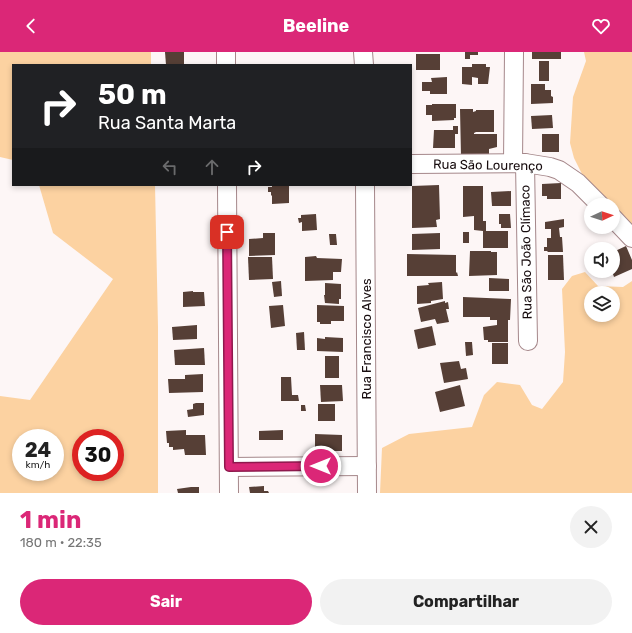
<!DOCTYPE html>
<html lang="pt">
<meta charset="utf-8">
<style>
:root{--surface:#fff;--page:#f2f2f2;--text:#222;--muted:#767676;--accent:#db2777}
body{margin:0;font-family:Rubik,sans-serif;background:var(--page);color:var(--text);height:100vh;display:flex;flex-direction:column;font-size:15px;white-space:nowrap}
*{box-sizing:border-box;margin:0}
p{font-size:13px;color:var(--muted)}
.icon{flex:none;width:22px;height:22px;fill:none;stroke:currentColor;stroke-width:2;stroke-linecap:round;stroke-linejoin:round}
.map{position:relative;height:441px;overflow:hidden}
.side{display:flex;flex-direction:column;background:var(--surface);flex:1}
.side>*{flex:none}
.top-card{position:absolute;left:12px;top:12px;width:400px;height:122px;border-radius:0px;box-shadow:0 2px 6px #0003;background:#202124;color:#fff;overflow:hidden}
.needle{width:26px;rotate:87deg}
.tools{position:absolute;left:584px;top:146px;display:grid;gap:8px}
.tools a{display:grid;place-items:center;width:36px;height:36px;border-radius:50%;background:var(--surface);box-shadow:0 2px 6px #0003;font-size:20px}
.speed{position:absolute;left:12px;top:377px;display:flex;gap:8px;font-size:20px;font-weight:700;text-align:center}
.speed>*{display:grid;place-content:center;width:52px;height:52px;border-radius:50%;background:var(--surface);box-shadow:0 2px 6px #0003;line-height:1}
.speed small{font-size:10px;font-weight:400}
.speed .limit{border:6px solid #d22;background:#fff;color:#111}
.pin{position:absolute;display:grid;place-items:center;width:34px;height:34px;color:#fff;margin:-17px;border-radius:8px;box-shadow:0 2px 6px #0006}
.me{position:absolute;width:44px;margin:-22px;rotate:270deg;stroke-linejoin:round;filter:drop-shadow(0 0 3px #0008)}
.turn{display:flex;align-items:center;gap:14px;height:84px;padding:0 20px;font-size:18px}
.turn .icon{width:52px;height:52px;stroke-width:2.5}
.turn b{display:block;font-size:28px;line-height:34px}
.lanes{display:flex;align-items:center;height:38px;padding:0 20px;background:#0003;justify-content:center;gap:20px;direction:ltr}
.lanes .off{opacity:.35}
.round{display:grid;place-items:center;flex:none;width:42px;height:42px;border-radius:21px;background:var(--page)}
.head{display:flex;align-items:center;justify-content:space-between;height:68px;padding:0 20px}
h1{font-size:24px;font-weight:700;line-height:30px;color:var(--accent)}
.action{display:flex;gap:8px;margin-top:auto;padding:8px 20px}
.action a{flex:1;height:46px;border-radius:24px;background:var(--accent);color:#fff;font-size:16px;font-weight:700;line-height:46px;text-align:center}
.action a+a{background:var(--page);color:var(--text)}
header{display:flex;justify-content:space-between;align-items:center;height:52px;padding:0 20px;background:var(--accent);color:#fff;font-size:18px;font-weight:700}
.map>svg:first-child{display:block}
.green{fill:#fcd2a1;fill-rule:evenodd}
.building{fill:#563f36}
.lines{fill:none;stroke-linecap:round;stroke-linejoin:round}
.minor-casing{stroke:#a5878a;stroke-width:20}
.minor{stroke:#fff;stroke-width:18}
.route-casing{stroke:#8e194d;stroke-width:10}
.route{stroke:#db2777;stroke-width:7}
.labels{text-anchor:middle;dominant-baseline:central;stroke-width:4;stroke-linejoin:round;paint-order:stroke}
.street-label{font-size:13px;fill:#170c0e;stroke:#fff}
</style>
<header><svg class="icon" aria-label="back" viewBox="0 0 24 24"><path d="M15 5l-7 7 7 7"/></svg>Beeline<svg class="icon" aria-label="heart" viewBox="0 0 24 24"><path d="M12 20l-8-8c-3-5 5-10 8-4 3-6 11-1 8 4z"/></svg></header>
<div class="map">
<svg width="632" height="441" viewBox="0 0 632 441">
<rect width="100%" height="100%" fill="#fdf6f6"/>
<g class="green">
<polygon points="0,0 151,0 151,13 13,13 13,108 0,105"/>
<polygon points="584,0 632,0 632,174 613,160 613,153 606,153 589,136 574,106 570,91 573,45 586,9"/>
<path d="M39 133H155L158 275V441H0V344L30 348 113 227 53 181ZM21 386H55V420H21ZM81 386H115V420H81Z"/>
<path d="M585 220 598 234 623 235 632 229V441H380L382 396 409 382 472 375 484 343 497 330 520 333 532 353 542 357 563 330 565 300 562 237 572 224ZM591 241H613V263H591Z"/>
</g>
<g class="building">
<polygon points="165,0 184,0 184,13 166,13"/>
<polygon points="465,0 478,0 478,3 470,3 470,7 465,7"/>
<rect x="532" y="0" width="29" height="7"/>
<rect x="416" y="2" width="24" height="16"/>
<rect x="539" y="9" width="10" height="20"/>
<polygon points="472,12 486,12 486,15 490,15 488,32 478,32 478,26 472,25 472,33 462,32 462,15 472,15"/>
<polygon points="447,25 447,42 430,42 430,39 422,39 422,30 432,30 431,26"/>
<polygon points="531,32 545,32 545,38 551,38 551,44 553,45 553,51 531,52"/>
<polygon points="432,52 456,52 456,66 454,66 454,68 432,69 432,63 426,63 426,53 432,53"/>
<polygon points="460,57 473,57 473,60 476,59 476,58 494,58 494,80 476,80 474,81 474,82 497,82 497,95 489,97 489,102 461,104"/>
<polygon points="552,63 553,76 532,77 531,64"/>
<polygon points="453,74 458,74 458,82 455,82 455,96 433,96 434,78 453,78"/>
<rect x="542" y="82" width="17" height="18"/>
<polygon points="561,131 561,147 547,147 547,144 542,144 542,132"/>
<polygon points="272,133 289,133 289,151 272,152 272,144 271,143 271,140 268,140 268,135 272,135"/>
<polygon points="439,133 440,167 436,168 437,175 412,176 412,134"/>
<polygon points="463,134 483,134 483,169 486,169 486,179 508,179 508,196 483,196 483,179 474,178 474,164 463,165"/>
<polygon points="511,139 511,154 492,154 491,140"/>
<polygon points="316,162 317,178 302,179 302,170 299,171 298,166 301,166 301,163"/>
<polygon points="499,162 510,162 511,176 501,176 501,172 499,172"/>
<polygon points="564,167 564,175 559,176 560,185 562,185 563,200 547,200 548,199 544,199 544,195 547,195 547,186 551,186 551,177 545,177 545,170"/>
<rect x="463" y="180" width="6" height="11"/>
<polygon points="263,181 275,181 275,203 249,204 249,187 263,186"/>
<polygon points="440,181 440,197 412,198 412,182"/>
<polygon points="329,182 336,182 337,193 330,193"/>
<polygon points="626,194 632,208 632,217 614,225 612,219 613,219 613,200"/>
<polygon points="470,199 491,199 491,200 497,200 497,223 469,224"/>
<polygon points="407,202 456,203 456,221 457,220 458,224 407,224"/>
<polygon points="548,203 563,203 564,228 548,228"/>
<polygon points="316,204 317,206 342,207 341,220 333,220 333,228 305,229 305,205"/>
<polygon points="248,205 272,205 273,227 249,228"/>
<polygon points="489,226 509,227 509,239 489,239"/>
<polygon points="281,229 282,244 274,245 272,230"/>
<polygon points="442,230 443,247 431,249 431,251 417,252 417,234 429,233 428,231"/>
<polygon points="325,231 341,232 341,247 339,247 339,252 325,251 324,243 325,243"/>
<polygon points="193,239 193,240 204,240 205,254 183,255 183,240"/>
<polygon points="463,245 511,247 510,268 508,268 508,290 488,290 488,288 484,288 483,275 497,273 497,268 490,268 490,265 463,265"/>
<polygon points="445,249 445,251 448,250 449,257 446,257 449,270 437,272 435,267 421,270 418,256"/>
<polygon points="283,253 285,274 271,276 269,254"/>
<polygon points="317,253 344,254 344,269 331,269 331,272 320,272 320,270 317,270"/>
<polygon points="197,273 197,287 173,288 172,275"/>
<polygon points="432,274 436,293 418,297 414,278"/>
<polygon points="304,280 305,298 297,298 296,281"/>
<polygon points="325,285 343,286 343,300 317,299 317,286 325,287"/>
<polygon points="465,290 472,290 473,303 466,304"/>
<rect x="492" y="291" width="16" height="21"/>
<polygon points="204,296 205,313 175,313 174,298"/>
<rect x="325" y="304" width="14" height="22"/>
<polygon points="459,309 461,317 466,316 468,327 444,331 440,311"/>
<polygon points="203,322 203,340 169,341 168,327 185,327 185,323"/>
<polygon points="281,325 291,325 292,343 298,343 299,349 281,349"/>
<polygon points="320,333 342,333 343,349 321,350"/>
<polygon points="460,333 465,354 440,360 435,340"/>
<polygon points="196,351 204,351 204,363 188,365 187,358 193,357 193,352"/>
<rect x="318" y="352" width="17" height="17"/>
<polygon points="301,353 305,353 306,359 301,359"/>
<polygon points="186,378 186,383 205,383 206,403 185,403 184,397 173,398 173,395 169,395 169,391 167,391 166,379"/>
<polygon points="283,378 283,388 259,388 259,379"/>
<polygon points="315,382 342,383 342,399 326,399 326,405 315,405"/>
<polygon points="264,434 264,439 268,439 269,441 250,441 249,435"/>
<polygon points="191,435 199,435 199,441 178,441 177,437"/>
</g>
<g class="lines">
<g class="minor-casing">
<g id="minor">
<polyline points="226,0 226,13"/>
<polyline points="363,0 364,13"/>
<polyline points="513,111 514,0"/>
<polyline points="525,111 528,289"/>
<polyline points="411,112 525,111 550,115 559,118 578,131 600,153"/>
<polyline points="227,133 229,441"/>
<polyline points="365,133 367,441"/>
<polyline points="613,166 632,186"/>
<polyline points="229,415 367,414"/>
</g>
</g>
<use href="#minor" class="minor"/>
</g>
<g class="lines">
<g class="route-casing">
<polyline id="route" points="227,180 229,415 321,414"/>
</g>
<use href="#route" class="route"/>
</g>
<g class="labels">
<g class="street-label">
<text transform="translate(488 113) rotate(1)">Rua São Lourenço</text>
<text transform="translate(526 200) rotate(-91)">Rua São João Clímaco</text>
<text transform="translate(366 287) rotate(-90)">Rua Francisco Alves</text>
</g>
</g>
</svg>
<div class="tools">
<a><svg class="needle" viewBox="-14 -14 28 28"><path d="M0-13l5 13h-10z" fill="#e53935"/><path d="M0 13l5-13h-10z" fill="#767676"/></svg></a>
<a><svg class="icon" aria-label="sound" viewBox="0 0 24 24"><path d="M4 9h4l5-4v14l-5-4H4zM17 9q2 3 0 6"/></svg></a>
<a><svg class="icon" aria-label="layers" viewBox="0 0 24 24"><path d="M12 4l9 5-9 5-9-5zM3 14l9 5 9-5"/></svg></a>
</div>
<div class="speed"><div>24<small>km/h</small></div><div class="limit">30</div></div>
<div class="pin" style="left:227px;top:180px;background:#d93025"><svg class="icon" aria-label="arrive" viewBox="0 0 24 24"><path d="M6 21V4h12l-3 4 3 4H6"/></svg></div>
<svg class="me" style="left:321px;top:414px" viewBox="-20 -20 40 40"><circle r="17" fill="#db2777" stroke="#fff" stroke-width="3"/><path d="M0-11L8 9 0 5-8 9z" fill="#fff"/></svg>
<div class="top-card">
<div class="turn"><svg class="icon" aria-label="right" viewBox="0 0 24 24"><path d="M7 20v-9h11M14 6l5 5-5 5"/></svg><div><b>50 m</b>Rua Santa Marta</div></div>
<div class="lanes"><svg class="icon off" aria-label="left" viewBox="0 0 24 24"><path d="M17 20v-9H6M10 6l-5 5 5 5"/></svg><svg class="icon off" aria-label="ahead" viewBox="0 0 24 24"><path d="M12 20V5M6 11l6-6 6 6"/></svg><svg class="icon" aria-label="right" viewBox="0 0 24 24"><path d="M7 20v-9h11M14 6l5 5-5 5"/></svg></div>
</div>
</div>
<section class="side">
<div class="head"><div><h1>1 min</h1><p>180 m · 22:35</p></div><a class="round"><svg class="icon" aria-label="close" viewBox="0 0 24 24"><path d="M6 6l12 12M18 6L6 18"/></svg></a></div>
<div class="action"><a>Sair</a><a>Compartilhar</a></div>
</section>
